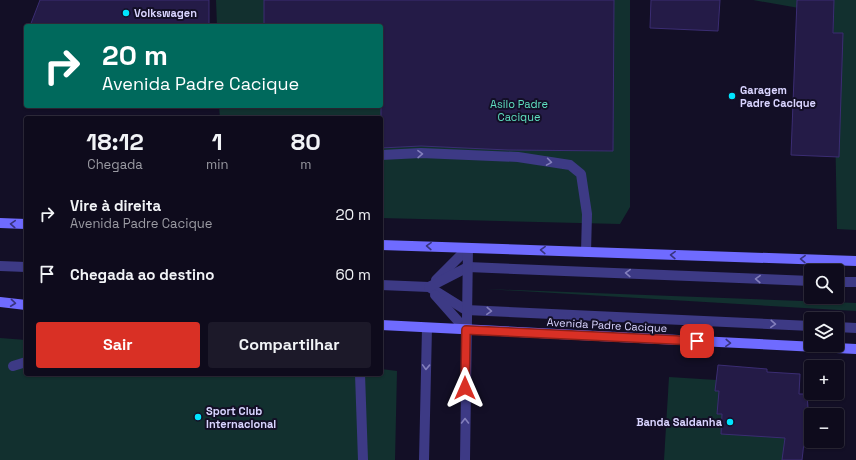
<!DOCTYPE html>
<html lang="pt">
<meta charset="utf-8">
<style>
:root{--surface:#0e0b1c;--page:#1c1929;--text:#f1f3f6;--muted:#9b9ba3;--line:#2e2b3b;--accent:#d93025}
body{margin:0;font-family:"Space Grotesk",sans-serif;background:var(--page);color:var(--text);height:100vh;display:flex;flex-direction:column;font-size:15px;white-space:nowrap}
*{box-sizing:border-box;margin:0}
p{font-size:13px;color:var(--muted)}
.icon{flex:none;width:22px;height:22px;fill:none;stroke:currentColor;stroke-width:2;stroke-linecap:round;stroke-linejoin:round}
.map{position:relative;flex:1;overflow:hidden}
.sheet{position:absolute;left:24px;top:116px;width:359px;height:260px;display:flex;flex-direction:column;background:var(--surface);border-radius:4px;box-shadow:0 1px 3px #0004,0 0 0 1px var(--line)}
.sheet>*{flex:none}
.guide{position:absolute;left:24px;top:24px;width:359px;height:84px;border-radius:4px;box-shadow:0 1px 3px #0004,0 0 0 1px var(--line);background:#00695c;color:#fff;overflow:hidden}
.buttons{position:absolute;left:804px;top:264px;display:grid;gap:8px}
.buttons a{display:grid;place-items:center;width:40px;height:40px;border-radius:4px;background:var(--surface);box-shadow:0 1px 3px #0004,0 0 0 1px var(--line);font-size:20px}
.pin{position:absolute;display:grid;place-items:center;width:34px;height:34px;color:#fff;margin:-17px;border-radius:8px;box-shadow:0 2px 6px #0006}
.me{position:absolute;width:44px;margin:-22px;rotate:0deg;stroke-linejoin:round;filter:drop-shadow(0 0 3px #0008)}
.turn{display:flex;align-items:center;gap:14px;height:84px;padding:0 12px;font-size:18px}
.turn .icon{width:52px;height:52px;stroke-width:2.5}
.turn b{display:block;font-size:28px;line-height:34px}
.eta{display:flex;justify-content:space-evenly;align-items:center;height:68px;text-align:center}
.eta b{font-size:24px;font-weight:700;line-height:28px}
.cta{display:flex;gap:8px;margin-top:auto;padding:8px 12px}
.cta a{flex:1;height:46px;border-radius:4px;background:var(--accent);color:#fff;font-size:16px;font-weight:700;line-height:46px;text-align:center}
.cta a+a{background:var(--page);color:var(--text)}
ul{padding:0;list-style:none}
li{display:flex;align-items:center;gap:12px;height:60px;padding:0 12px}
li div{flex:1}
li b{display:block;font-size:15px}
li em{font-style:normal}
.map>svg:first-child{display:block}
.green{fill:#12302f}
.building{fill:#241b47;stroke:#3b2d73}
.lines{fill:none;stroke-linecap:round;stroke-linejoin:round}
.service{stroke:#3d3a85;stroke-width:10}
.tertiary{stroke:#3d3a85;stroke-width:10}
.secondary{stroke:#6f6bff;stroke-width:10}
.oneway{stroke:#837fbc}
.oneway2{stroke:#38347d}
.route-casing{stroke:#8d1f18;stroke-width:10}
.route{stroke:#d93025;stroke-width:7}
.poi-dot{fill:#00e5ff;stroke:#130f26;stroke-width:1.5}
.labels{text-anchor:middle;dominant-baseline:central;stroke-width:4;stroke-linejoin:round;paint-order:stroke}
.poi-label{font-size:11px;font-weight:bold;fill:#d9d4ff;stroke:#130f26;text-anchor:start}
.park-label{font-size:11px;fill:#5fe0c0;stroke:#130f26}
.street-label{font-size:11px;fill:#d9d4ff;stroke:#130f26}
</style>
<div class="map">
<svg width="856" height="460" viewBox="0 0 856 460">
<rect width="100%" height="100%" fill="#130f26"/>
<g class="green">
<polygon points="216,0 630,0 630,207 620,224 381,218 381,118 220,118 219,106 381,106 381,26 217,26"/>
<polygon points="753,0 856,0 856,230 837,229 833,14"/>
<polygon points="485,289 856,303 856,311"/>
<polygon points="0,338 26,340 26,374 381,374 381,369 397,371 395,460 0,460"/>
<polygon points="669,377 795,385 791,460 664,460"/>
</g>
<g class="building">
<polygon points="40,0 209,0 209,26 30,26"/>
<polygon points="264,0 614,0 613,151 508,150 421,146 381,148 381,26 264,26"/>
<polygon points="651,0 720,0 718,31 650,28"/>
<polygon points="797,0 834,0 833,33 843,33 839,157 791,155"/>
<polygon points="718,365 767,369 767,372 800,374 799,394 807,394 808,408 802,460 782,460 785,438 721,434 722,414 717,414 719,391 715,391"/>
</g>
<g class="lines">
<g class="service">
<polyline points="381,155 421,153 518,157 570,165 581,174 587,214 586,252"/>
<polyline points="0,266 26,267"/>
<polyline points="436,280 468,248"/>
<polyline points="837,282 856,282"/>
<polyline points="381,285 429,287 466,310 811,326"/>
<polyline points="429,287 468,267 811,281"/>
<polyline points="435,295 466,330"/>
<polyline points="837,327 856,328"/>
<polyline points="13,366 26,362"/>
<polyline points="360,374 363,460"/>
</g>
<g class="tertiary">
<polyline points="424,460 427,328"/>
<polyline points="465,460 468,248"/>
</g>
<g class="secondary">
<polyline points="0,223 26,224"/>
<polyline points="381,245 856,261"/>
<polyline points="0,302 26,305"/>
<polyline points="381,325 856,349"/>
</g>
</g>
<defs><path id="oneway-chevron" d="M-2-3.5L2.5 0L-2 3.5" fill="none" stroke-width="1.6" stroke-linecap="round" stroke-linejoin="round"/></defs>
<g class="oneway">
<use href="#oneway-chevron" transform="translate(420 154) rotate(-1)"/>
<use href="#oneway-chevron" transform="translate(549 162) rotate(9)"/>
<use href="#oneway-chevron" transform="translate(628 273) rotate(-178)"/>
<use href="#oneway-chevron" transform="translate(758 279) rotate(-178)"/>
<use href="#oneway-chevron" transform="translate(489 311) rotate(3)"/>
<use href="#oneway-chevron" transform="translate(773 324) rotate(3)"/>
<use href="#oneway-chevron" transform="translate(426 367) rotate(92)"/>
<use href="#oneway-chevron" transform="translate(465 421) rotate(-90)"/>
</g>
<g class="oneway2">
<use href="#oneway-chevron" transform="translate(13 224) rotate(-176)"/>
<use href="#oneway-chevron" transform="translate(429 246) rotate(-178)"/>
<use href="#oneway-chevron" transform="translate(543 250) rotate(-178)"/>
<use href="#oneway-chevron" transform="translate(673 255) rotate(-178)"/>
<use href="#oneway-chevron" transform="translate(803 259) rotate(-178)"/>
<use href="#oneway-chevron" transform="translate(13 303) rotate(6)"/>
<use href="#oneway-chevron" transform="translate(728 343) rotate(3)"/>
</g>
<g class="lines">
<g class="route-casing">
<polyline id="route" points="465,388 466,330 697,341"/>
</g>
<use href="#route" class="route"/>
</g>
<g class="poi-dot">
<circle cx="126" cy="13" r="4"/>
<circle cx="732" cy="96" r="4"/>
<circle cx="198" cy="417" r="4"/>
<circle cx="730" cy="422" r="4"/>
</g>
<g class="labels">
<g class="poi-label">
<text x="134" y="13">Volkswagen</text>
<text x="740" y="90">Garagem<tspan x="740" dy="13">Padre Cacique</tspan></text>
<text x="206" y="411">Sport Club<tspan x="206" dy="13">Internacional</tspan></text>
<text x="722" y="422" text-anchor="end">Banda Saldanha</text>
</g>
<g class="park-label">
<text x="519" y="104">Asilo Padre<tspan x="519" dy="13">Cacique</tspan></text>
</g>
<g class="street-label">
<text transform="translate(607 325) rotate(3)">Avenida Padre Cacique</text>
</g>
</g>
</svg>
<div class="buttons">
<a><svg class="icon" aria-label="search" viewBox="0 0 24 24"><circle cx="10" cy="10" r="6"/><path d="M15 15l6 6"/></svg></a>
<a><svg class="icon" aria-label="layers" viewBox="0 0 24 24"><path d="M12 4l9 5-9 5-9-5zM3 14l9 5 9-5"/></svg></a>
<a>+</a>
<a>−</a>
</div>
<div class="pin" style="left:697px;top:341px;background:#d93025"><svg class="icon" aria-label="arrive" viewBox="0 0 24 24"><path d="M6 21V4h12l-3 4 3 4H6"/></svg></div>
<svg class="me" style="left:465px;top:388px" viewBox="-20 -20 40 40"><path d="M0-17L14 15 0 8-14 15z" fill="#d93025" stroke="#fff" stroke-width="4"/></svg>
<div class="guide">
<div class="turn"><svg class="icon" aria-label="right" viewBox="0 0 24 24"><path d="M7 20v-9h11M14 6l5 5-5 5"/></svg><div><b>20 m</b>Avenida Padre Cacique</div></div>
</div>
<section class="sheet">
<div class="eta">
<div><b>18:12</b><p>Chegada</p></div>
<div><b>1</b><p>min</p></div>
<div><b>80</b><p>m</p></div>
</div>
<ul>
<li><svg class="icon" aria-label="right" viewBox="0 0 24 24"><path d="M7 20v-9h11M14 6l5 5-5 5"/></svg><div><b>Vire à direita</b><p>Avenida Padre Cacique</p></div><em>20 m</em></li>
<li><svg class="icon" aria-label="arrive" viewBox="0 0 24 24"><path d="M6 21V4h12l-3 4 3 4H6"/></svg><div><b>Chegada ao destino</b></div><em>60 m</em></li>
</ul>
<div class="cta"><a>Sair</a><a>Compartilhar</a></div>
</section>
</div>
